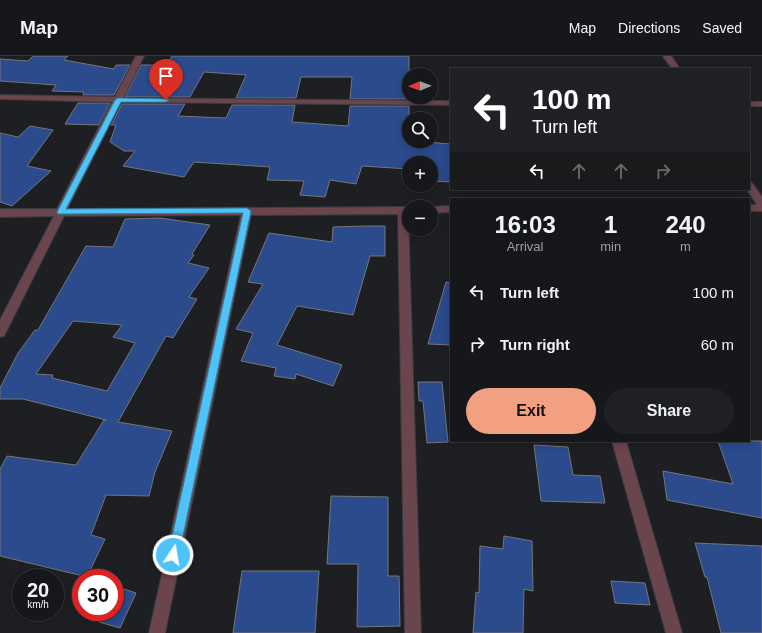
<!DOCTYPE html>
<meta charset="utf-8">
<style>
:root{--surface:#16171a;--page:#1f2023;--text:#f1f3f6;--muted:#9e9fa2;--line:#353639;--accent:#f3a082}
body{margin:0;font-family:Helvetica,sans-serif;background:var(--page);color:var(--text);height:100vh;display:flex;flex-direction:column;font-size:15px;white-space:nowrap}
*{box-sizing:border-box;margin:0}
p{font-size:13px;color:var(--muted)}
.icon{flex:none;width:22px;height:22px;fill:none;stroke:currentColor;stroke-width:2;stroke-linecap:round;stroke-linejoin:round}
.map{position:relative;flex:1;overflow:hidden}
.details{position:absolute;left:450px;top:142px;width:300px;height:244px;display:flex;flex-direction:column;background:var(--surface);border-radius:0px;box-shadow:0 2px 10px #0003,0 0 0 1px var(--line)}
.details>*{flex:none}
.top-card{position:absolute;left:450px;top:12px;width:300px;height:122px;border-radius:0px;box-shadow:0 2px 10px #0003,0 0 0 1px var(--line);background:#202124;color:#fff;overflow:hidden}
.needle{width:26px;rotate:269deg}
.controls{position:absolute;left:402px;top:12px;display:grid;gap:8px}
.controls a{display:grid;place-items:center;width:36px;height:36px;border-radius:50%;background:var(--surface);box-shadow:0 2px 10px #0003,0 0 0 1px var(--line);font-size:20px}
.speed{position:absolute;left:12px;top:513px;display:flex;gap:8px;font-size:20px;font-weight:700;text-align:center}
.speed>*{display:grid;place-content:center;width:52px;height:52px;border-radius:50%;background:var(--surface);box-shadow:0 2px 10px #0003,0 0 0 1px var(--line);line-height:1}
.speed small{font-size:10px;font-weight:400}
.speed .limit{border:6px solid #d22;background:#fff;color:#111}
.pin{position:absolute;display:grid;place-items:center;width:34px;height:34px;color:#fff;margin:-41px -17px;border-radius:50% 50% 50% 0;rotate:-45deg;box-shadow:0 0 4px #0007}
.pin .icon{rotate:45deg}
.me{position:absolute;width:44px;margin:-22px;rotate:12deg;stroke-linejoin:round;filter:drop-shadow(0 0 3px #0008)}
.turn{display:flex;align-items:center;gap:14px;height:84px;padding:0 16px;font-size:18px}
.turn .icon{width:52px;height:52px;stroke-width:2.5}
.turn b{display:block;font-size:28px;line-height:34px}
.lanes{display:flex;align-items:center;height:38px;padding:0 16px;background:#0003;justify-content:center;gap:20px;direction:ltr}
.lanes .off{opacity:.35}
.eta{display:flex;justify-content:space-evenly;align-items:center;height:68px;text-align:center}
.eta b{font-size:24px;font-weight:700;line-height:28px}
.cta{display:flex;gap:8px;margin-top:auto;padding:8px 16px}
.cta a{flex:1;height:46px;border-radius:24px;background:var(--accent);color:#111;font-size:16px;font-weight:700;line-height:46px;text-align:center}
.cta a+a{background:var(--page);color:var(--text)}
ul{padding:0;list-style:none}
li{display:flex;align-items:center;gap:12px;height:52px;padding:0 16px}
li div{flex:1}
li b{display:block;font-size:15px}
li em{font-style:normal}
header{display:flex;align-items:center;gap:24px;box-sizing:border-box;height:56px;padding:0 20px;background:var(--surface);border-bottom:1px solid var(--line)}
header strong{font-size:19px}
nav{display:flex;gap:22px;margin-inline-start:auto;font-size:14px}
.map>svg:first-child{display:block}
.building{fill:#2b4b8d;stroke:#75767a;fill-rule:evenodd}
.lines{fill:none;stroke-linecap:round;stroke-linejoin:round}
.street-casing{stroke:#3a3b3e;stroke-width:2}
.street{fill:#6a454e;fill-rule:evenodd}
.route{fill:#4fc3f7;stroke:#337fa1}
</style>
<header>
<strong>Map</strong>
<nav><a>Map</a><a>Directions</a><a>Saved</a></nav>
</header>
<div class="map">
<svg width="762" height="577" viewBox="0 0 762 577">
<rect width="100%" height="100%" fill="#1e1f22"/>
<g class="building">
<polygon points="33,0 68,0 64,4 114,13 116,9 130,9 114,39 83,39 84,36 52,35 56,29 0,25 0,3 28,5"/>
<polygon points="172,0 409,0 409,43 350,43 352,21 301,21 296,42 236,42 246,19 204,16 190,41 125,41 141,9 167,9"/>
<polygon points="78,47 110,47 99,69 65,68"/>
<polygon points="122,48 185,48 178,60 226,62 232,49 295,49 292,66 348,70 350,50 409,50 409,78 407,85 428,85 428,86 450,88 451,126 431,125 431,107 409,107 409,113 362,110 356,128 330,124 325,141 300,139 304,125 267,124 270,111 194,106 184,121 123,110 135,95 124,95 110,86 116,69 111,69"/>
<polygon points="30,70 53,74 27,110 51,115 12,150 0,146 0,77 18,81"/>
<path d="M160 162 210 169 192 198 194 199 188 207 209 212 189 241 197 243 173 282 166 280 118 366 172 375 155 416 149 440 106 439 91 479 105 483 87 521 0 500V413L7 400 76 409 104 364H106L23 343H0V332L18 297 35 274H38L86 190 113 191 125 163ZM73 265 122 269 113 281 135 287 107 335 52 322 53 319 36 318Z"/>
<polygon points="366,170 385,170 385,200 370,200 353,259 297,250 277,289 342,309 333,330 296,318 295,323 274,320 276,312 241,305 253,277 236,273 263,228 248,226 269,177 332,186 333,171"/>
<polygon points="446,226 451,227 451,289 428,288"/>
<polygon points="418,326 442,326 448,386 427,387 423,345 419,345"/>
<polygon points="718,385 762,385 762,462 667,444 663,415 733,428"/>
<polygon points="534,389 568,391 573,419 600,420 605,447 541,445"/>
<polygon points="331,440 388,441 388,520 399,520 400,570 357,571 358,508 327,508"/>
<polygon points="504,480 532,485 533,535 524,533 523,577 473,577 476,536 479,537 480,490 503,493"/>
<polygon points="695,487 762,490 762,577 721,577 707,521 705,521"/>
<polygon points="242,515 319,515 315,577 233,577"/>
<polygon points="611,525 645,527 650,549 615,547"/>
<polygon points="115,530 136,537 120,572 99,566 102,560 87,556 115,556"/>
</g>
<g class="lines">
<g class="street-casing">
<g id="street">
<polygon points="136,0 144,0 123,42 451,45 451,49 121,46 67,153 403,151 411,151 409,151 408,158 421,577 405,577 398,158 251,159 165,577 149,577 241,159 64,160 4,280 0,281 0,264 54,160 0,161 0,153 57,153 112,46 0,43 0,39 115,41"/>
<polygon points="663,0 671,0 680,13 672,13"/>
<rect x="749" y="46" width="13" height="4"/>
<polygon points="749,126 752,127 762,141 762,155 749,155 749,149 757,149 747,133 749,133"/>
<polygon points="451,150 451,156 431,157 431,151 429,151"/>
<polygon points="612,385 626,385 682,577 666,577"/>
</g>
</g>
<use href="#street" class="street"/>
</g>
<polygon class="route" points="118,42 166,43 169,44 166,46 121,46 66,153 247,152 251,155 179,499 177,503 173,505 169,503 168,499 243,157 58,158 57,156 115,44"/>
</svg>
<div class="controls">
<a><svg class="needle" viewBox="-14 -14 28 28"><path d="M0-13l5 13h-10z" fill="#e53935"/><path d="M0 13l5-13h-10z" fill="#9e9fa2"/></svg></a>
<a><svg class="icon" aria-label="search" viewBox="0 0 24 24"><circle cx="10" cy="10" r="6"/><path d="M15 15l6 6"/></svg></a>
<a>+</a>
<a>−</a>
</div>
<div class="speed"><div>20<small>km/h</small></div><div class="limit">30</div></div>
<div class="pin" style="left:166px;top:44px;background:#d93025"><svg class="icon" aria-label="arrive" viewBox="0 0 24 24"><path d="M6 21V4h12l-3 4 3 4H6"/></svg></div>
<svg class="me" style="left:173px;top:499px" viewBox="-20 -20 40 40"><circle r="17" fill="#4fc3f7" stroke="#fff" stroke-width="3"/><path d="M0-11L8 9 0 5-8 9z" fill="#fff"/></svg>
<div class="top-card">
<div class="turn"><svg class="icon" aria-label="left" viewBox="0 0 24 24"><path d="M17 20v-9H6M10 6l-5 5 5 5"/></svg><div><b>100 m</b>Turn left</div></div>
<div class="lanes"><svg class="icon" aria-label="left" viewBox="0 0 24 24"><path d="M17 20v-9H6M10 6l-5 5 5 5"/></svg><svg class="icon off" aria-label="ahead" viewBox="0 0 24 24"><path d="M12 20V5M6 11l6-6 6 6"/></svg><svg class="icon off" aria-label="ahead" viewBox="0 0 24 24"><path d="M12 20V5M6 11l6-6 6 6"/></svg><svg class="icon off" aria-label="right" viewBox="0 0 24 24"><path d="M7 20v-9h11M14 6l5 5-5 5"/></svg></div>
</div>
<section class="details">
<div class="eta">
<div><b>16:03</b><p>Arrival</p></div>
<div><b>1</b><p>min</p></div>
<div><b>240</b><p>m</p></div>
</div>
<ul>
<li><svg class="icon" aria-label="left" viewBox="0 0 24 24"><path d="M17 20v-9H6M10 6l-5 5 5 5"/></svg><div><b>Turn left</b></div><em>100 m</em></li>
<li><svg class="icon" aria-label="right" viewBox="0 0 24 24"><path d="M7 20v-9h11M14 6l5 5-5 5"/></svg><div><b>Turn right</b></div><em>60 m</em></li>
</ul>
<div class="cta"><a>Exit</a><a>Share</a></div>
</section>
</div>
